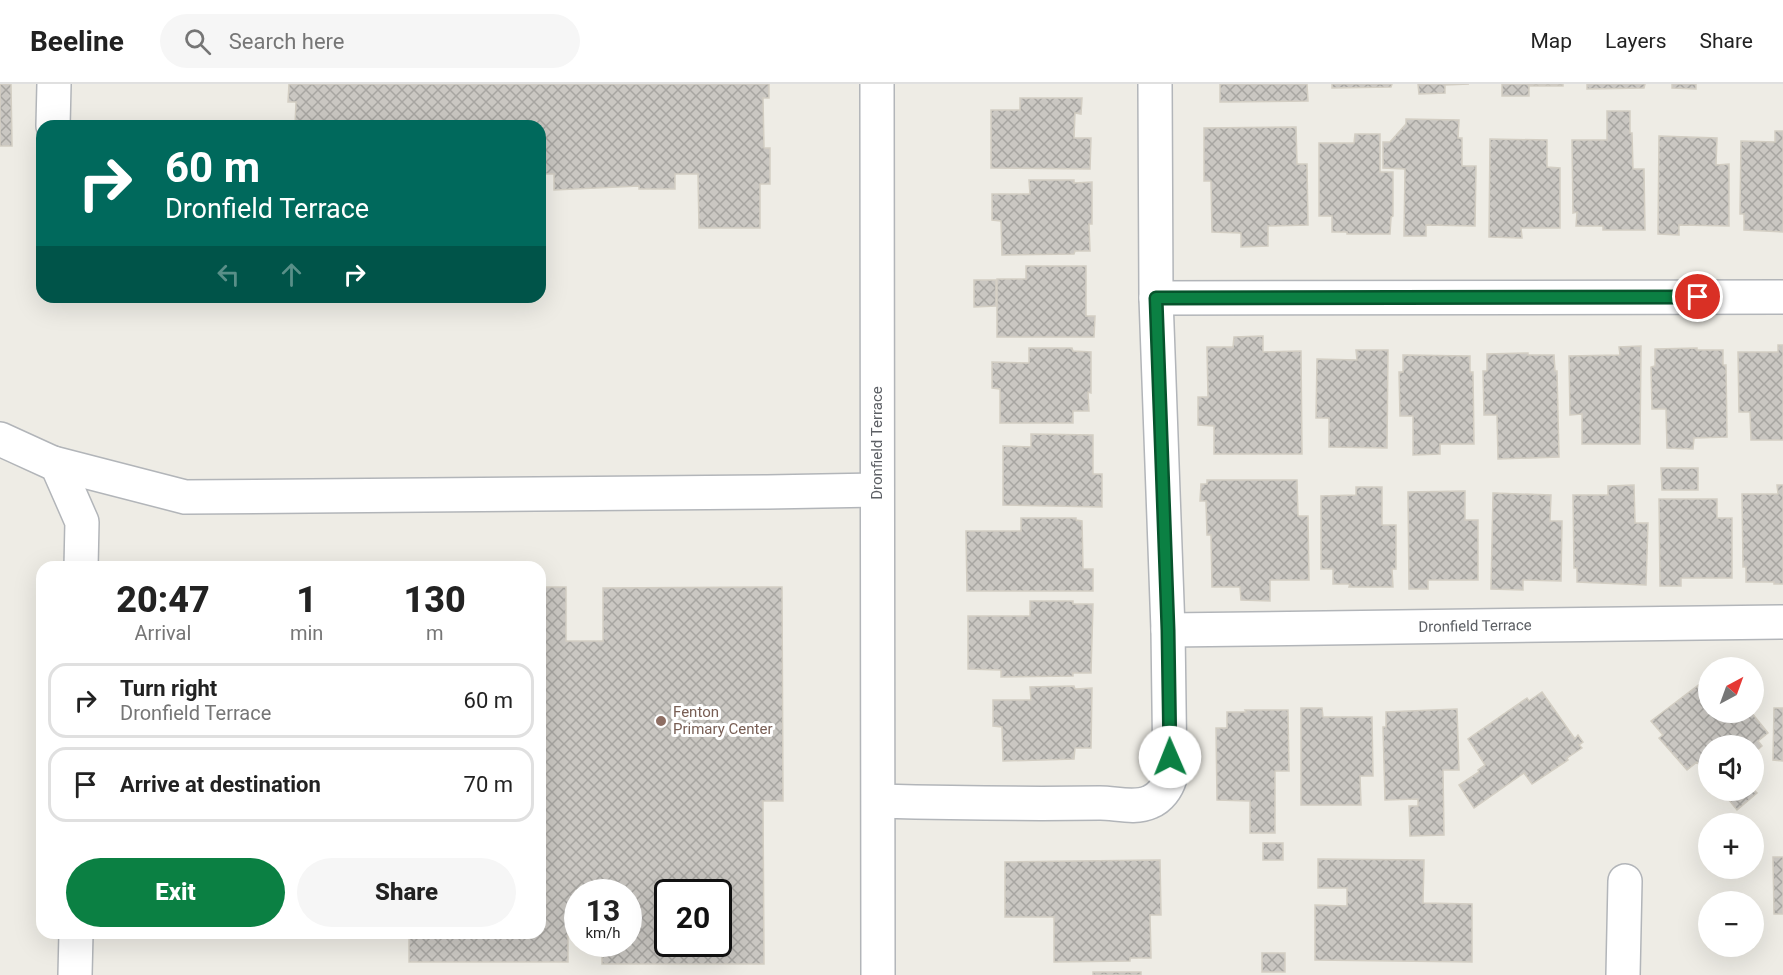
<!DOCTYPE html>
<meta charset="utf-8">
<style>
:root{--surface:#fff;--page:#f6f6f6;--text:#222;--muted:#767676;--line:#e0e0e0;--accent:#0b8043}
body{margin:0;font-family:Roboto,sans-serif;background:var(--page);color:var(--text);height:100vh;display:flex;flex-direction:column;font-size:22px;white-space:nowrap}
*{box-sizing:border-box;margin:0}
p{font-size:20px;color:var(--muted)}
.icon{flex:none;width:33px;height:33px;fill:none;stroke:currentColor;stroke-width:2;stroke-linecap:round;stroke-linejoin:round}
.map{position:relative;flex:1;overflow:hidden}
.side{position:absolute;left:36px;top:477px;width:510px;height:378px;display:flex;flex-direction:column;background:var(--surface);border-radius:18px;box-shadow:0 6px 24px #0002}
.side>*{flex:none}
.guide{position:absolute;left:36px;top:36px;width:510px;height:183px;border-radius:18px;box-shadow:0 6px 24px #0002;background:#00695c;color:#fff;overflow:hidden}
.needle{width:39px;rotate:41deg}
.controls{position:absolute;left:1698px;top:573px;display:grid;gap:12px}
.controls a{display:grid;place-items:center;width:66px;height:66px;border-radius:50%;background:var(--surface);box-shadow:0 6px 24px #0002;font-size:30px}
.speed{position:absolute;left:564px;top:795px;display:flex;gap:12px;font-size:30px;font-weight:700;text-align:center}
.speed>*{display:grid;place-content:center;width:78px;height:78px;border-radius:50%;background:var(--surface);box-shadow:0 6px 24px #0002;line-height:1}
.speed small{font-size:15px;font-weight:400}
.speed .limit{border:3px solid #111;border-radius:9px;background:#fff;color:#111}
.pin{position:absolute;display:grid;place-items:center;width:51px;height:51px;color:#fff;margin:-26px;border:3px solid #fff;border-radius:50%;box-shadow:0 2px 6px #0007}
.me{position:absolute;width:66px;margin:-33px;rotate:359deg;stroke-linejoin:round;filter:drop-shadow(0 0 4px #0008)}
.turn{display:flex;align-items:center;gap:21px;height:126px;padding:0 30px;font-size:27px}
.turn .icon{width:78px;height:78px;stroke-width:2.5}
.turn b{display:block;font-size:42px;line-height:51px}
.lanes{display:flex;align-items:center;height:57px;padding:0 30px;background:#0003;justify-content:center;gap:30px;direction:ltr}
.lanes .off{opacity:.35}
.eta{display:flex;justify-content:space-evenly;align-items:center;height:102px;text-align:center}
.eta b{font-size:36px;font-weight:800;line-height:42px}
.primary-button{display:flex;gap:12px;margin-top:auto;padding:12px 30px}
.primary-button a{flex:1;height:69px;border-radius:36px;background:var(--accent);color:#fff;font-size:24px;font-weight:800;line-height:69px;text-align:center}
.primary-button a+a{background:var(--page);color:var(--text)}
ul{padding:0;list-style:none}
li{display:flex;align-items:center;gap:18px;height:75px;margin:0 12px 9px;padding:0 18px;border:3px solid var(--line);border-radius:18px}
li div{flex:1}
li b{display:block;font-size:22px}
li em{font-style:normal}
header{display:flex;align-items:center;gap:36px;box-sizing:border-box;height:84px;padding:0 30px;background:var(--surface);border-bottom:2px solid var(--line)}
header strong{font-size:28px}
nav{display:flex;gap:33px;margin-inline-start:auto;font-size:21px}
.search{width:420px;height:54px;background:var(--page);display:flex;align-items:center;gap:15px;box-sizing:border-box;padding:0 21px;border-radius:33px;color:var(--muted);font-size:22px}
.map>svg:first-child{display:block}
.building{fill:url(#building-cross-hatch);stroke:#d3cec3;stroke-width:1.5;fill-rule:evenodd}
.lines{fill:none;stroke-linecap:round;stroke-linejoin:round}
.minor-casing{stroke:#b2b5b9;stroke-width:36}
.minor{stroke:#fff;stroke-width:33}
.route-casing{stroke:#07532c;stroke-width:15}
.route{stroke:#0b8043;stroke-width:10}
.education-dot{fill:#8d6e63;stroke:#fff;stroke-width:2}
.labels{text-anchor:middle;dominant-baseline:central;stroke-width:6;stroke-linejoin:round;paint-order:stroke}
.street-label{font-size:15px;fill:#5d6065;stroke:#fff}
.education-label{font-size:15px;fill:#785e54;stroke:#fff;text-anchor:start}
</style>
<header>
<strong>Beeline</strong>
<div class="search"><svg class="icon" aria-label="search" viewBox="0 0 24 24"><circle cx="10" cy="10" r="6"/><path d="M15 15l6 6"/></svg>Search here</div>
<nav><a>Map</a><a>Layers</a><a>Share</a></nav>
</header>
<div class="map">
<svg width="1783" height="891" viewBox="0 0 1783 891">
<defs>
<pattern id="building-cross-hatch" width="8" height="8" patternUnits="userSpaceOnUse" patternTransform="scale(1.5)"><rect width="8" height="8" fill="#cac7c2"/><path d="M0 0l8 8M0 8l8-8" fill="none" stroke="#a7a5a1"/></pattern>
</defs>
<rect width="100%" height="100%" fill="#eeece5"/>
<g class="building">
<polygon points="0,0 11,0 12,62 0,62"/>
<polygon points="289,0 769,0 769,14 763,14 764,64 770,64 770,100 760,100 760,144 699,144 698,90 675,90 675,105 639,105 639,102 554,106 554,90 540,90 540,42 295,42 296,18 288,18"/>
<polygon points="1220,0 1307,0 1308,17 1220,18"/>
<polygon points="1332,0 1392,0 1391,3 1332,4"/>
<polygon points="1418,0 1469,0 1445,1 1445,9 1419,10"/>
<polygon points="1502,0 1563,0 1563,2 1529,2 1529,12 1502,12"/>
<polygon points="1587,0 1645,0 1644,4 1587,5"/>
<polygon points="1672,0 1696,0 1696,5 1672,4"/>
<polygon points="1020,14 1082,14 1081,30 1075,29 1074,54 1091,54 1090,85 991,84 991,26 1020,26"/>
<polygon points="1607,27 1630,27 1630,49 1632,49 1633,85 1644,85 1645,146 1603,146 1603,142 1576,142 1577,128 1573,129 1572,56 1607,56"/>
<polygon points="1406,35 1459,36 1458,54 1462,54 1462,82 1476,82 1475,142 1426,141 1426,152 1404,152 1405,85 1383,84 1383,58 1390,58 1406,40"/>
<polygon points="1296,43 1297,80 1307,80 1308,141 1268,142 1268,162 1241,163 1241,149 1212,148 1211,97 1204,97 1204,44"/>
<polygon points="1775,47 1783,47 1783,148 1744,146 1744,130 1740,130 1741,57 1775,58"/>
<polygon points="1355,50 1380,50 1380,88 1393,88 1393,132 1391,133 1390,150 1347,150 1347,148 1332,148 1332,132 1319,132 1319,59 1354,59"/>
<polygon points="1659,52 1717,54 1716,81 1729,80 1729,142 1679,141 1679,151 1658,150"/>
<polygon points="1490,55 1547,56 1547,83 1560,84 1560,144 1521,144 1522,154 1489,153"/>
<polygon points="1029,96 1074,96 1074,99 1092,98 1092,140 1089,140 1090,167 1075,167 1074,170 1002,171 1001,137 992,136 992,110 1030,110"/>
<polygon points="1026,182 1086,182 1086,232 1095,232 1094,253 997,253 997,195 1026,195"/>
<polygon points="974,196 996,196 996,222 974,223"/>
<polygon points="1263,252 1263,268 1301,267 1302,370 1214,370 1214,342 1198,341 1198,313 1208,313 1207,263 1233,263 1234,253"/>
<polygon points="1778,261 1783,261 1783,356 1751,356 1750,328 1739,328 1738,268 1778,268"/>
<polygon points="1641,262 1640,360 1582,360 1582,330 1570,331 1569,272 1620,271 1619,263"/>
<polygon points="1029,264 1072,264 1073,267 1091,268 1091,309 1088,308 1089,327 1073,327 1073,339 1000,339 1000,305 992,304 992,278 1029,279"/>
<polygon points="1697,264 1697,266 1723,266 1723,281 1726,281 1727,353 1694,354 1693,365 1667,364 1666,325 1652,325 1651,283 1655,282 1655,265"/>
<polygon points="1356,266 1388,266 1387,364 1329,363 1329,334 1316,334 1317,275 1357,276"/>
<polygon points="1528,269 1528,271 1554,271 1555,287 1557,287 1559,373 1498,375 1497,331 1484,331 1483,287 1487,287 1487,270"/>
<polygon points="1403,271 1470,272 1470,288 1473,288 1474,360 1440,360 1440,370 1413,371 1413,332 1400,332 1399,288 1403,288"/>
<polygon points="1031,350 1093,351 1093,390 1102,390 1102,423 1003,421 1003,362 1031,363"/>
<polygon points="1661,384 1698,384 1698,406 1662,406"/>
<polygon points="1207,396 1297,396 1298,432 1308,432 1309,496 1270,496 1270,517 1241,516 1240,503 1212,503 1211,451 1207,451 1206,417 1200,417 1201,400 1207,400"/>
<polygon points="1634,401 1635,439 1648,439 1646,501 1577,498 1577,484 1574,484 1573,411 1608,411 1608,402"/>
<polygon points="1777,401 1783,401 1783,500 1774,500 1774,498 1746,498 1746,483 1743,483 1742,410 1778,410"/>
<polygon points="1356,403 1382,403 1382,441 1396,441 1396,485 1392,485 1393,503 1349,503 1350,500 1333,500 1333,485 1321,485 1321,412 1356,411"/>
<polygon points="1465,407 1465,436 1478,436 1478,496 1428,496 1428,505 1409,505 1408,408"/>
<polygon points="1493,409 1551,411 1550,437 1562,437 1561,497 1523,496 1523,506 1491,505"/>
<polygon points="1659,415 1717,415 1717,434 1732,434 1732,494 1681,494 1681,502 1660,502"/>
<polygon points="1021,434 1076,434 1076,436 1082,437 1083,485 1093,485 1093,507 967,507 966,447 1021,447"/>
<path d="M540 503H566V557H603V504L782 503 783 717H763L764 880H602V860H628V808H578V843H568V878H409V849H540ZM668 808H718V860H668Z"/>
<polygon points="1030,517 1073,517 1073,520 1093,520 1091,589 1073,589 1073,592 1001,593 1001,586 968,585 968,532 1030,532"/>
<polygon points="1705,596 1708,600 1708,628 1733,628 1738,634 1744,628 1751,628 1768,649 1758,657 1762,662 1754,669 1754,662 1708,662 1708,692 1697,678 1687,686 1659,654 1663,651 1651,637"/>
<polygon points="1074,602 1075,605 1092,604 1091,664 1075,664 1074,675 1003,677 1002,643 993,642 993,616 1031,616 1030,603"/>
<polygon points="1542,608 1575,655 1578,651 1583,658 1579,661 1582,664 1567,674 1568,676 1532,700 1524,689 1474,724 1459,701 1479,688 1478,686 1485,681 1468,655 1527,614 1529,617"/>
<polygon points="1301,624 1322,624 1323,633 1372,633 1373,692 1360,692 1361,721 1301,721"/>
<polygon points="1774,624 1783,624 1783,677 1773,676"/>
<polygon points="1457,625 1459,686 1443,686 1444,751 1410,752 1409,722 1418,722 1418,715 1385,716 1383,643 1386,643 1386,628"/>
<polygon points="1245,626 1288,626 1289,687 1275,687 1275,749 1250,749 1250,717 1217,716 1216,644 1227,644 1227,628 1246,628"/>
<polygon points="1721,706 1754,706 1757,709 1737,726"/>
<rect x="1263" y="759" width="20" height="17"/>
<polygon points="1773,773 1783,773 1783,830 1774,830"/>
<polygon points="1318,775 1424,776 1423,819 1472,820 1472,878 1315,876 1315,821 1347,822 1347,804 1318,804"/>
<polygon points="1160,776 1161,831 1150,831 1151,874 1130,874 1130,877 1054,878 1054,833 1005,833 1005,778"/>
<rect x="1262" y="869" width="23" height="19"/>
<rect x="1093" y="888" width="48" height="3"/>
</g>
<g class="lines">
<g class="minor-casing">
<g id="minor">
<polyline points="877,0 878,891"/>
<polyline points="53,42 54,0"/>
<polyline points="1156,214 1783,213"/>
<polyline points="0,355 57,381 82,438 81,483"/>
<polyline points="53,379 185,413 767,408 877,406"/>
<polyline points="1168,546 1783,538"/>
<path d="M879 717C952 719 1026 720 1100 719 1116 719 1135 725 1150 718 1160 714 1167 704 1170 694L1168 546 1156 214 1155 0"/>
<polyline points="75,891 76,849"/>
<polyline points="1623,891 1625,797"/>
</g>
</g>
<use href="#minor" class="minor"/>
</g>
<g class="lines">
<g class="route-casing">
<polyline id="route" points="1170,673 1168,546 1156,214 1698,213"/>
</g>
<use href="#route" class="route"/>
</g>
<circle class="education-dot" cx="661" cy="637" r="6"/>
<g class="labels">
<g class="street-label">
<text transform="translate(877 359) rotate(-90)">Dronfield Terrace</text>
<text transform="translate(1475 542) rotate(-1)">Dronfield Terrace</text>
</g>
<g class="education-label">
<text x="673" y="628">Fenton<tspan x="673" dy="17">Primary Center</tspan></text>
</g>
</g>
</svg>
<div class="controls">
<a><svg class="needle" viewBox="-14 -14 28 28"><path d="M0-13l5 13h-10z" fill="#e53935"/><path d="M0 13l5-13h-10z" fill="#767676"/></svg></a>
<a><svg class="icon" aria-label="sound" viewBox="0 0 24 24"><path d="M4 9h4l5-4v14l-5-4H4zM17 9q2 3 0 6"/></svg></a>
<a>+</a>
<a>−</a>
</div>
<div class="speed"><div>13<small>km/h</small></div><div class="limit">20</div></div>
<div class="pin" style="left:1698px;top:213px;background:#d93025"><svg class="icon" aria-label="arrive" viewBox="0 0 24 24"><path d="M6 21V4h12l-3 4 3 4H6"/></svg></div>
<svg class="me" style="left:1170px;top:673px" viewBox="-20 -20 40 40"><circle r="19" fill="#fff"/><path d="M0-13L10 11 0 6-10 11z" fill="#0b8043"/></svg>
<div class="guide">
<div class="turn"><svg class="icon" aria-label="right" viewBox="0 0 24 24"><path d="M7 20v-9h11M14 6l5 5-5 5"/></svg><div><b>60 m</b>Dronfield Terrace</div></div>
<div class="lanes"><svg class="icon off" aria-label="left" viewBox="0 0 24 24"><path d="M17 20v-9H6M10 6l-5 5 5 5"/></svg><svg class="icon off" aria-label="ahead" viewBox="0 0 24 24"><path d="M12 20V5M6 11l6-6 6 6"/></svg><svg class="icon" aria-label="right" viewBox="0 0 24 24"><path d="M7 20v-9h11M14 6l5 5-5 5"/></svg></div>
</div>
<section class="side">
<div class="eta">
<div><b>20:47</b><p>Arrival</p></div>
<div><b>1</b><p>min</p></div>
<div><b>130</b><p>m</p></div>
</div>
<ul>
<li><svg class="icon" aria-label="right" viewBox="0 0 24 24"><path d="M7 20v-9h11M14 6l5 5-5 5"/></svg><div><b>Turn right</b><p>Dronfield Terrace</p></div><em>60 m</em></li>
<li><svg class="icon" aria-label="arrive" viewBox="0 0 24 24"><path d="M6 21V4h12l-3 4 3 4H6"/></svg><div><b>Arrive at destination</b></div><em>70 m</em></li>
</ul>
<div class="primary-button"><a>Exit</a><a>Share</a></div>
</section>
</div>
